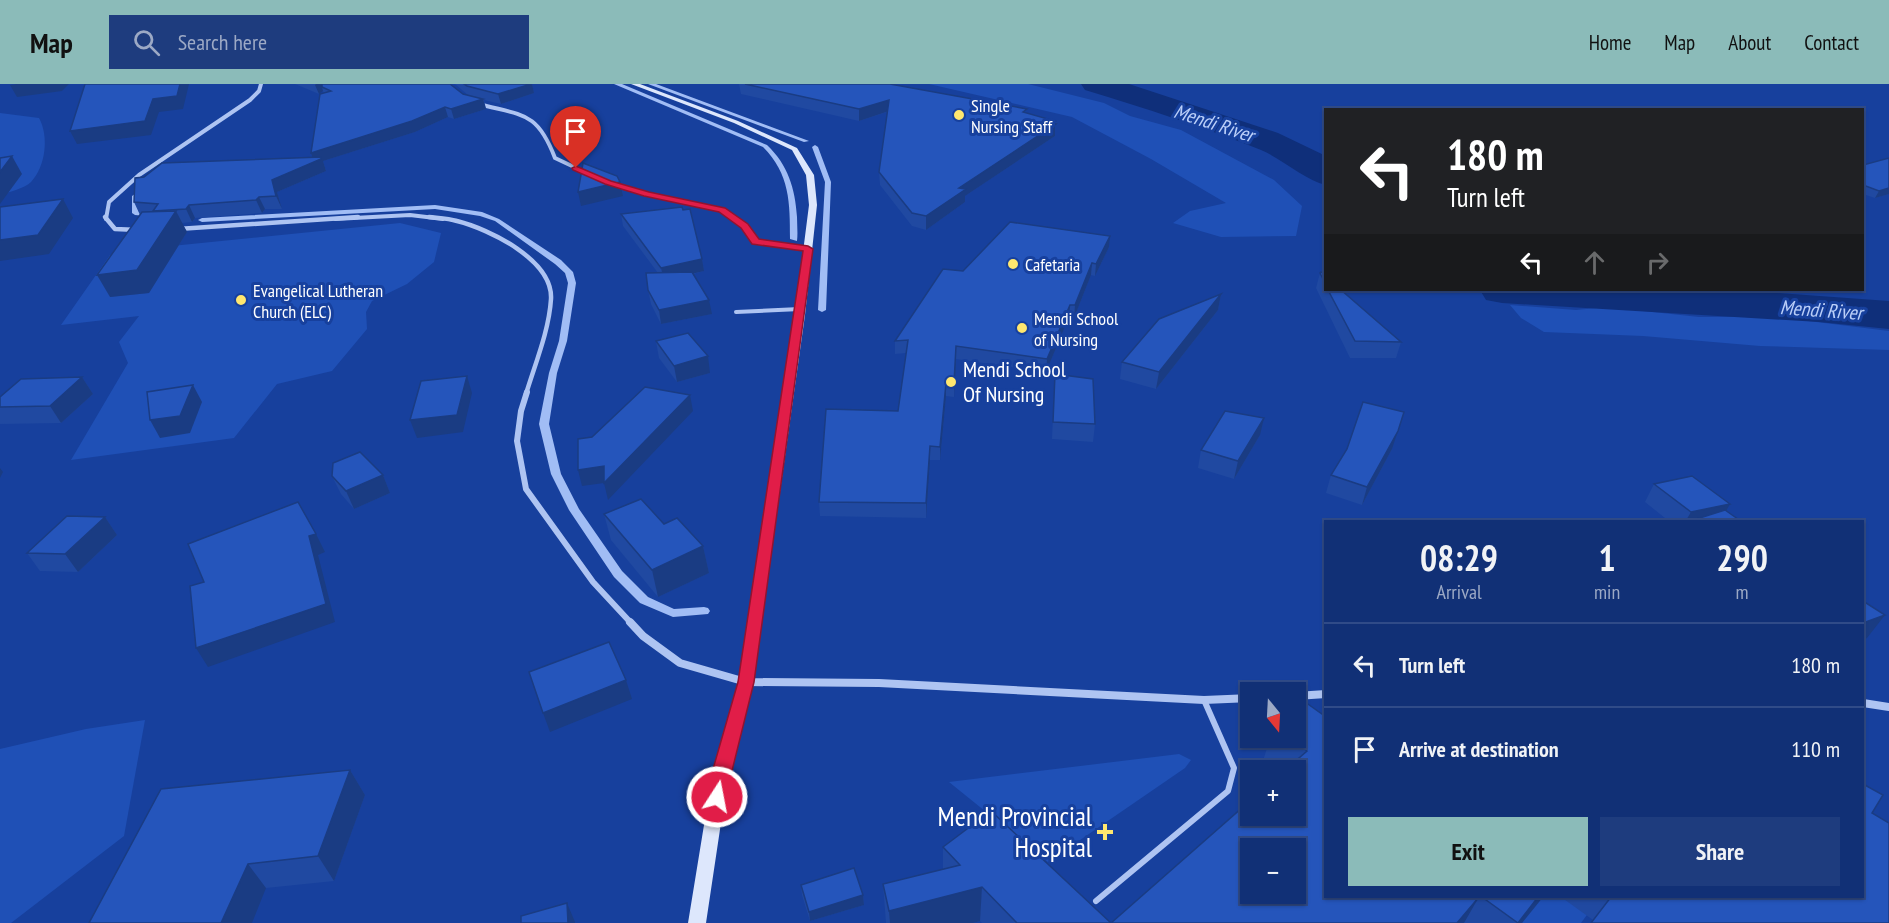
<!DOCTYPE html>
<meta charset="utf-8">
<style>
:root{--surface:#113076;--page:#1e3c7e;--text:#f1f3f6;--muted:#9ca9c5;--line:#304b88;--accent:#8bbbb9}
body{margin:0;font-family:"PT Sans Narrow",sans-serif;background:var(--page);color:var(--text);height:100vh;display:flex;flex-direction:column;font-size:22px;white-space:nowrap}
*{box-sizing:border-box;margin:0}
p{font-size:20px;color:var(--muted)}
.icon{flex:none;width:33px;height:33px;fill:none;stroke:currentColor;stroke-width:2;stroke-linecap:round;stroke-linejoin:round}
.map{position:relative;flex:1;overflow:hidden}
.panel{position:absolute;left:1324px;top:436px;width:540px;height:378px;display:flex;flex-direction:column;background:var(--surface);border-radius:0px;box-shadow:0 2px 4px #0004,0 0 0 2px var(--line)}
.panel>*{flex:none}
.banner{position:absolute;left:1324px;top:24px;width:540px;height:183px;border-radius:0px;box-shadow:0 2px 4px #0004,0 0 0 2px var(--line);background:#202124;color:#fff;overflow:hidden}
.needle{width:39px;rotate:162deg}
.fabs{position:absolute;left:1240px;top:598px;display:grid;gap:12px}
.fabs a{display:grid;place-items:center;width:66px;height:66px;border-radius:0px;background:var(--surface);box-shadow:0 2px 4px #0004,0 0 0 2px var(--line);font-size:30px}
.pin{position:absolute;display:grid;place-items:center;width:51px;height:51px;color:#fff;margin:-62px -26px;border-radius:50% 50% 50% 0;rotate:-45deg;box-shadow:0 0 6px #0007}
.pin .icon{rotate:45deg}
.me{position:absolute;width:66px;margin:-33px;rotate:11deg;stroke-linejoin:round;filter:drop-shadow(0 0 4px #0008)}
.turn{display:flex;align-items:center;gap:21px;height:126px;padding:0 24px;font-size:27px}
.turn .icon{width:78px;height:78px;stroke-width:2.5}
.turn b{display:block;font-size:42px;line-height:51px}
.lanes{display:flex;align-items:center;height:57px;padding:0 24px;background:#0003;justify-content:center;gap:30px;direction:ltr}
.lanes .off{opacity:.35}
.eta{display:flex;justify-content:space-evenly;align-items:center;height:102px;text-align:center}
.eta b{font-size:36px;font-weight:700;line-height:42px}
.primary-button{display:flex;gap:12px;margin-top:auto;padding:12px 24px}
.primary-button a{flex:1;height:69px;border-radius:0px;background:var(--accent);color:#111;font-size:24px;font-weight:700;line-height:69px;text-align:center}
.primary-button a+a{background:var(--page);color:var(--text)}
ul{padding:0;list-style:none}
li{display:flex;align-items:center;gap:18px;height:84px;padding:0 24px;border-top:2px solid var(--line)}
li div{flex:1}
li b{display:block;font-size:22px}
li em{font-style:normal}
header{display:flex;align-items:center;gap:36px;box-sizing:border-box;height:84px;padding:0 30px;background:var(--accent);color:#111}
header strong{font-size:28px}
nav{display:flex;gap:33px;margin-inline-start:auto;font-size:21px}
.search{width:420px;height:54px;background:var(--page);display:flex;align-items:center;gap:15px;box-sizing:border-box;padding:0 21px;border-radius:0px;color:var(--muted);font-size:22px}
.map>svg:first-child{display:block}
.green{fill:#1f50b6}
.lines{fill:none;stroke-linecap:round;stroke-linejoin:round}
.stream{fill:#a1bdf5;fill-rule:evenodd}
.river{fill:#0f2f7a;fill-rule:evenodd}
.lane-far1{stroke:#aec4f2;stroke-width:4}
.lane{stroke:#aec4f2;stroke-width:6}
.street-far3{stroke:#aec4f2;stroke-width:4}
.street-far2{stroke:#aec4f2;stroke-width:4.5}
.street-far1{stroke:#aec4f2;stroke-width:6}
.street{stroke:#aec4f2;stroke-width:8}
.secondary{fill:#dde7fc;fill-rule:evenodd}
.wall{fill:#2049a1}
.shaded-wall{fill:#1a3c83}
.building{fill:#2555bb;stroke:#1a3c83;stroke-width:1.5;fill-rule:evenodd}
.route{fill:#e11d48;stroke:#92132f;stroke-width:1.5}
.poi-dot{fill:#ffe76f;stroke:#17409d;stroke-width:2}
.labels{text-anchor:middle;dominant-baseline:central;stroke-width:6;stroke-linejoin:round;paint-order:stroke}
.far-poi-label{font-size:18px;fill:#fff;stroke:#17409d;text-anchor:start}
.far-water-label{font-size:20px;font-style:italic;fill:#bbcff9;stroke:#17409d}
.poi-label{font-size:22px;fill:#fff;stroke:#17409d;text-anchor:start}
.near-poi-label{font-size:27px;fill:#fff;stroke:#17409d;text-anchor:end}
</style>
<header>
<strong>Map</strong>
<div class="search"><svg class="icon" aria-label="search" viewBox="0 0 24 24"><circle cx="10" cy="10" r="6"/><path d="M15 15l6 6"/></svg>Search here</div>
<nav><a>Home</a><a>Map</a><a>About</a><a>Contact</a></nav>
</header>
<div class="map">
<svg width="1889" height="839" viewBox="0 0 1889 839">
<rect width="100%" height="100%" fill="#17409d"/>
<g class="green">
<polygon points="929,0 1028,0 1104,19 1130,32 1181,46 1274,96 1302,122 1296,152 1221,153 1173,139 1190,127 1226,119 1151,75 1072,33"/>
<path d="M0 29 39 34C49 52 46 82 31 98 25 104 9 108 0 111Z"/>
<polygon points="400,139 441,149 434,178 407,200 372,217 366,228 367,245 332,287 277,300 234,354 71,376 128,279 119,258 139,232 61,241 110,171 132,166"/>
<polygon points="1510,221 1576,226 1606,223 1699,233 1775,233 1889,247 1889,266 1760,262 1643,252 1544,248 1521,234"/>
<polygon points="145,636 124,752 11,839 0,839 0,665 86,645"/>
<polygon points="1179,670 1191,676 1185,684 1048,778 949,698"/>
<polygon points="1522,813 1600,813 1581,839 1491,839"/>
</g>
<g class="lines">
<g class="stream">
<path d="M614 0H622L767 61C788 81 795 104 797 133 797 141 798 149 797 157L790 155C790 119 790 90 763 63Z"/>
<polygon points="648,0 656,0 809,57 804,58"/>
<polygon points="815,61 818,63 831,98 826,226 822,228 818,226 825,98 812,63"/>
<polygon points="139,107 142,109 138,113 138,127 156,131 156,133 135,131 132,129 132,112"/>
<polygon points="435,121 482,128 499,135 561,176 573,188 576,199 567,257 557,289 549,340 561,390 579,425 622,487 648,513 674,525 704,523 708,524 710,527 708,530 673,533 640,519 614,493 569,426 551,390 539,340 549,289 559,257 568,199 565,189 555,180 495,137 480,132 435,125 202,138 198,136 202,134"/>
</g>
<g class="river">
<path d="M1081 0H1129L1278 49 1326 72V101C1305 96 1284 76 1261 66 1204 43 1144 24 1085 6Z"/>
<polygon points="1480,206 1736,206 1889,217 1889,245 1819,238 1502,219 1486,216"/>
</g>
<polyline class="lane-far1" points="736,228 800,225"/>
<polyline class="lane" points="1096,817 1228,707 1234,684 1204,616"/>
<g class="street-far3">
<path d="M479 20C523 32 537 27 555 74L587 89"/>
<polyline points="613,100 647,110 722,126 734,135"/>
<polyline points="106,135 109,118 139,91 250,16 259,7 261,0"/>
<polyline points="335,135 410,131 443,135"/>
</g>
<g class="street-far2">
<polyline points="105,133 115,145 138,146"/>
<path d="M429 133C438 134 448 134 457 137 489 145 553 176 551 215 549 247 535 280 526 310"/>
<polyline points="732,133 744,142 756,158 808,165"/>
<polyline points="178,145 358,133"/>
</g>
<polyline class="street-far1" points="527,308 521,327 517,357 526,405 593,498 631,539"/>
<g class="street">
<polyline points="630,538 643,552 680,579 746,598 879,599 1204,616 1251,614"/>
<polyline points="1296,612 1326,610"/>
<polyline points="1863,619 1889,623"/>
</g>
<polygon class="secondary" points="631,0 640,0 738,37 797,64 814,91 817,121 805,231 753,598 728,692 706,839 688,839 712,692 739,598 795,231 809,121 806,91 792,66 734,39"/>
</g>
<g class="wall">
<polygon points="295,0 450,0 463,10 468,11 455,0 532,0 534,9 501,20 484,16 486,25 454,35 448,33 415,48 323,77 326,87 277,108 282,125 265,125 262,129 195,134 192,138 182,139 187,148 149,209 110,213 140,131 134,118 312,73 324,9 323,7 319,10"/>
<polygon points="739,0 890,0 1027,29 1055,37 1055,52 965,112 965,118 926,146 912,142 880,101 879,88 887,28 859,37 741,10"/>
<polygon points="1863,81 1889,110 1875,114 1863,110"/>
<polygon points="621,130 702,175 704,187 693,190 712,230 661,240 651,220 648,206 658,189 623,142"/>
<polygon points="1109,163 1095,192 1091,191 1074,234 1069,233 1046,288 956,275 954,313 946,312 940,376 930,376 926,434 820,432 819,418 898,327 906,269 895,270 895,257 963,187"/>
<polygon points="1320,189 1326,192 1326,206 1341,206 1401,258 1396,274 1350,274 1316,204"/>
<polygon points="1221,210 1218,226 1156,305 1120,295 1122,278"/>
<polygon points="656,257 710,289 677,298 659,274"/>
<polygon points="1055,290 1095,340 1093,358 1052,355"/>
<polygon points="82,293 93,310 61,339 0,340 0,313"/>
<polygon points="1260,351 1234,395 1198,384 1201,366"/>
<polygon points="1392,365 1362,421 1326,409 1331,391"/>
<polygon points="383,391 390,409 354,425 341,410 332,392"/>
<polygon points="1654,400 1726,427 1742,438 1670,438 1645,418"/>
<polygon points="604,430 664,440 703,462 709,489 658,513 611,456"/>
<polygon points="105,433 117,451 78,488 40,487 27,469"/>
<polygon points="1305,618 1326,813 1543,813 1522,839 982,839 980,837 973,839 886,839 883,800 943,785 943,763 1111,839 1296,687 1276,687 1263,677 1270,654 1296,654"/>
<polygon points="350,686 365,711 334,797 266,804 89,839"/>
<polygon points="1863,700 1883,711 1872,729 1889,739 1889,839 1591,839 1593,836 1561,813 1863,813"/>
<polygon points="801,801 863,811 864,821 810,837 802,811"/>
</g>
<g class="shaded-wall">
<polygon points="17,0 69,0 62,7 17,13 10,1"/>
<polygon points="180,0 189,0 183,25 159,28 151,51 77,60 70,47 153,15"/>
<polygon points="316,0 324,0 322,3 323,7 319,10 315,1"/>
<polygon points="532,0 534,9 501,20 498,10"/>
<polygon points="483,15 486,25 454,35 451,25"/>
<polygon points="889,16 889,27 859,37 859,25"/>
<polygon points="445,23 448,33 415,48 323,77 326,87 277,108 282,125 276,112 272,96 314,78 311,69"/>
<polygon points="1055,37 1055,52 965,112 965,118 926,146 926,132 959,104 1050,39"/>
<polygon points="12,72 22,90 0,120 0,88"/>
<polygon points="620,98 623,112 581,122 578,108"/>
<polygon points="1889,104 1889,110 1875,114 1879,107"/>
<polygon points="259,113 265,125 262,129 256,116"/>
<polygon points="63,115 73,134 49,170 0,177 0,156"/>
<polygon points="189,121 195,134 192,138 186,125"/>
<polygon points="176,127 187,148 149,209 110,213 97,191"/>
<polygon points="1110,152 1109,163 1095,192 1096,180"/>
<polygon points="702,175 704,187 664,196 661,184"/>
<polygon points="1092,179 1091,191 1074,234 1075,221"/>
<polygon points="1221,210 1218,226 1156,305 1159,288"/>
<polygon points="709,216 712,230 661,240 659,226"/>
<polygon points="1070,221 1069,233 1046,288 1047,275"/>
<polygon points="956,262 956,275 954,313 954,299"/>
<polygon points="708,272 710,289 677,298 674,282"/>
<polygon points="467,292 472,309 463,348 417,354 410,336"/>
<polygon points="82,293 93,310 61,339 50,322"/>
<polygon points="946,299 946,312 940,376 940,363"/>
<polygon points="193,301 202,318 190,349 160,354 150,336"/>
<polygon points="690,311 693,327 608,416 604,399 582,402 578,386"/>
<polygon points="1264,334 1260,351 1234,395 1238,377"/>
<polygon points="1398,347 1392,365 1362,421 1367,403"/>
<polygon points="930,362 930,376 926,434 926,419"/>
<polygon points="0,384 3,388 0,394"/>
<polygon points="383,391 390,409 354,425 346,407"/>
<polygon points="1730,420 1720,438 1685,438 1691,428"/>
<polygon points="105,433 117,451 78,488 65,470"/>
<polygon points="316,450 325,468 318,471 335,538 208,583 196,564 309,452"/>
<polygon points="703,462 709,489 658,513 652,486"/>
<polygon points="1885,531 1867,554 1863,556 1863,539"/>
<polygon points="626,596 632,615 550,648 543,629"/>
<polygon points="350,686 365,711 334,797 318,772"/>
<polygon points="248,780 266,804 252,839 221,839"/>
<polygon points="982,803 980,837 973,839 890,839 889,827"/>
<polygon points="863,811 864,821 810,837 809,828"/>
<polygon points="1479,813 1464,839 1457,839"/>
<polygon points="1538,813 1543,813 1522,839 1518,839"/>
<polygon points="567,819 575,838 575,839 568,839"/>
</g>
<g class="building">
<polygon points="85,0 180,0 177,12 153,15 145,37 70,47"/>
<polygon points="322,0 450,0 463,10 483,15 451,25 445,23 412,37 311,69 320,10 331,7 322,3"/>
<polygon points="464,0 531,0 498,10 467,2"/>
<polygon points="745,0 890,0 1027,25 1023,28 1055,37 1050,39 1056,40 959,104 966,105 926,132 912,129 879,88 889,16 859,25"/>
<polygon points="12,72 0,88 0,74"/>
<polygon points="321,73 321,75 272,96 276,112 259,113 256,116 189,121 186,125 153,127 158,120 134,118 135,94 144,93 162,79"/>
<polygon points="1889,74 1889,104 1879,107 1863,101 1863,81"/>
<polygon points="583,79 617,92 620,98 578,108"/>
<polygon points="63,115 38,151 0,156 0,123"/>
<polygon points="682,123 683,126 690,125 702,175 661,184 621,130"/>
<polygon points="176,127 137,186 97,191 142,128"/>
<polygon points="1010,138 1110,152 1096,180 1092,179 1075,221 1070,221 1047,275 956,262 954,299 946,299 940,363 930,362 926,419 819,418 826,325 898,327 908,256 895,257 943,185 963,187"/>
<polygon points="692,188 709,216 659,226 648,206 646,189"/>
<polygon points="1321,188 1326,192 1326,201 1320,189"/>
<polygon points="1328,206 1341,206 1401,258 1355,257"/>
<polygon points="1221,210 1159,288 1122,278 1159,235"/>
<polygon points="688,249 708,272 674,282 656,257"/>
<polygon points="1055,290 1093,295 1095,340 1053,338"/>
<polygon points="467,292 457,331 410,336 421,297"/>
<polygon points="82,293 50,322 0,323 0,313 21,295"/>
<polygon points="193,301 180,332 150,336 147,308"/>
<polygon points="645,303 690,311 604,399 604,382 578,386 578,355 592,353"/>
<polygon points="1363,318 1404,328 1398,347 1367,403 1331,391 1347,365"/>
<polygon points="1225,327 1264,334 1238,377 1201,366"/>
<polygon points="360,368 383,391 346,407 332,392 333,379"/>
<polygon points="1692,392 1730,420 1691,428 1654,400"/>
<polygon points="641,415 664,440 677,434 703,462 652,486 604,430"/>
<polygon points="298,418 316,450 309,452 326,520 196,564 190,502 204,498 188,460"/>
<polygon points="1725,426 1742,438 1687,438"/>
<polygon points="67,432 105,433 65,470 27,469"/>
<polygon points="1863,517 1885,531 1863,539"/>
<polygon points="609,558 626,596 543,629 529,588"/>
<path d="M1305 618 1326 633V813H1479L1457 839H1017L982 803 889 827 883 800 960 781 943 763 991 727 1111 839 1251 716V732H1296V687H1284L1307 667 1290 654H1296V625ZM1251 765H1296V810H1251Z"/>
<polygon points="350,686 318,772 248,780 221,839 89,839 161,705"/>
<polygon points="1863,700 1883,711 1872,729 1889,739 1889,839 1591,839 1611,813 1863,813"/>
<polygon points="854,784 863,811 809,828 801,801"/>
<polygon points="1482,813 1538,813 1518,839"/>
<polygon points="567,819 568,839 521,839 521,832"/>
</g>
<polygon class="route" points="576,82 611,97 649,108 725,124 748,140 759,155 808,162 813,165 754,598 724,719 717,721 711,719 708,713 711,692 738,598 803,167 752,160 741,144 719,128 644,112 605,100 573,86 572,84"/>
<g class="poi-dot">
<circle cx="959" cy="31" r="6"/>
<circle cx="1013" cy="180" r="6"/>
<circle cx="241" cy="216" r="6"/>
<circle cx="1022" cy="244" r="6"/>
<circle cx="951" cy="298" r="6"/>
<path d="M1102 739h6v6h6v6h-6v6h-6v-6h-6v-6h6z"/>
</g>
<g class="labels">
<g class="far-poi-label">
<text x="971" y="21">Single<tspan x="971" dy="21">Nursing Staff</tspan></text>
<text x="1025" y="180">Cafetaria</text>
<text x="253" y="206">Evangelical Lutheran<tspan x="253" dy="21">Church (ELC)</tspan></text>
<text x="1034" y="234">Mendi School<tspan x="1034" dy="21">of Nursing</tspan></text>
</g>
<g class="far-water-label">
<text transform="translate(1214 39) rotate(18)">Mendi River</text>
<text transform="translate(1821 226) rotate(4)">Mendi River</text>
</g>
<g class="poi-label">
<text x="963" y="285">Mendi School<tspan x="963" dy="25">Of Nursing</tspan></text>
</g>
<g class="near-poi-label">
<text x="1092" y="732">Mendi Provincial<tspan x="1092" dy="31">Hospital</tspan></text>
</g>
</g>
</svg>
<div class="fabs">
<a><svg class="needle" viewBox="-14 -14 28 28"><path d="M0-13l5 13h-10z" fill="#e53935"/><path d="M0 13l5-13h-10z" fill="#9ca9c5"/></svg></a>
<a>+</a>
<a>−</a>
</div>
<div class="pin" style="left:576px;top:84px;background:#d93025"><svg class="icon" aria-label="arrive" viewBox="0 0 24 24"><path d="M6 21V4h12l-3 4 3 4H6"/></svg></div>
<svg class="me" style="left:717px;top:713px" viewBox="-20 -20 40 40"><circle r="17" fill="#e11d48" stroke="#fff" stroke-width="3"/><path d="M0-11L8 9 0 5-8 9z" fill="#fff"/></svg>
<div class="banner">
<div class="turn"><svg class="icon" aria-label="left" viewBox="0 0 24 24"><path d="M17 20v-9H6M10 6l-5 5 5 5"/></svg><div><b>180 m</b>Turn left</div></div>
<div class="lanes"><svg class="icon" aria-label="left" viewBox="0 0 24 24"><path d="M17 20v-9H6M10 6l-5 5 5 5"/></svg><svg class="icon off" aria-label="ahead" viewBox="0 0 24 24"><path d="M12 20V5M6 11l6-6 6 6"/></svg><svg class="icon off" aria-label="right" viewBox="0 0 24 24"><path d="M7 20v-9h11M14 6l5 5-5 5"/></svg></div>
</div>
<section class="panel">
<div class="eta">
<div><b>08:29</b><p>Arrival</p></div>
<div><b>1</b><p>min</p></div>
<div><b>290</b><p>m</p></div>
</div>
<ul>
<li><svg class="icon" aria-label="left" viewBox="0 0 24 24"><path d="M17 20v-9H6M10 6l-5 5 5 5"/></svg><div><b>Turn left</b></div><em>180 m</em></li>
<li><svg class="icon" aria-label="arrive" viewBox="0 0 24 24"><path d="M6 21V4h12l-3 4 3 4H6"/></svg><div><b>Arrive at destination</b></div><em>110 m</em></li>
</ul>
<div class="primary-button"><a>Exit</a><a>Share</a></div>
</section>
</div>
